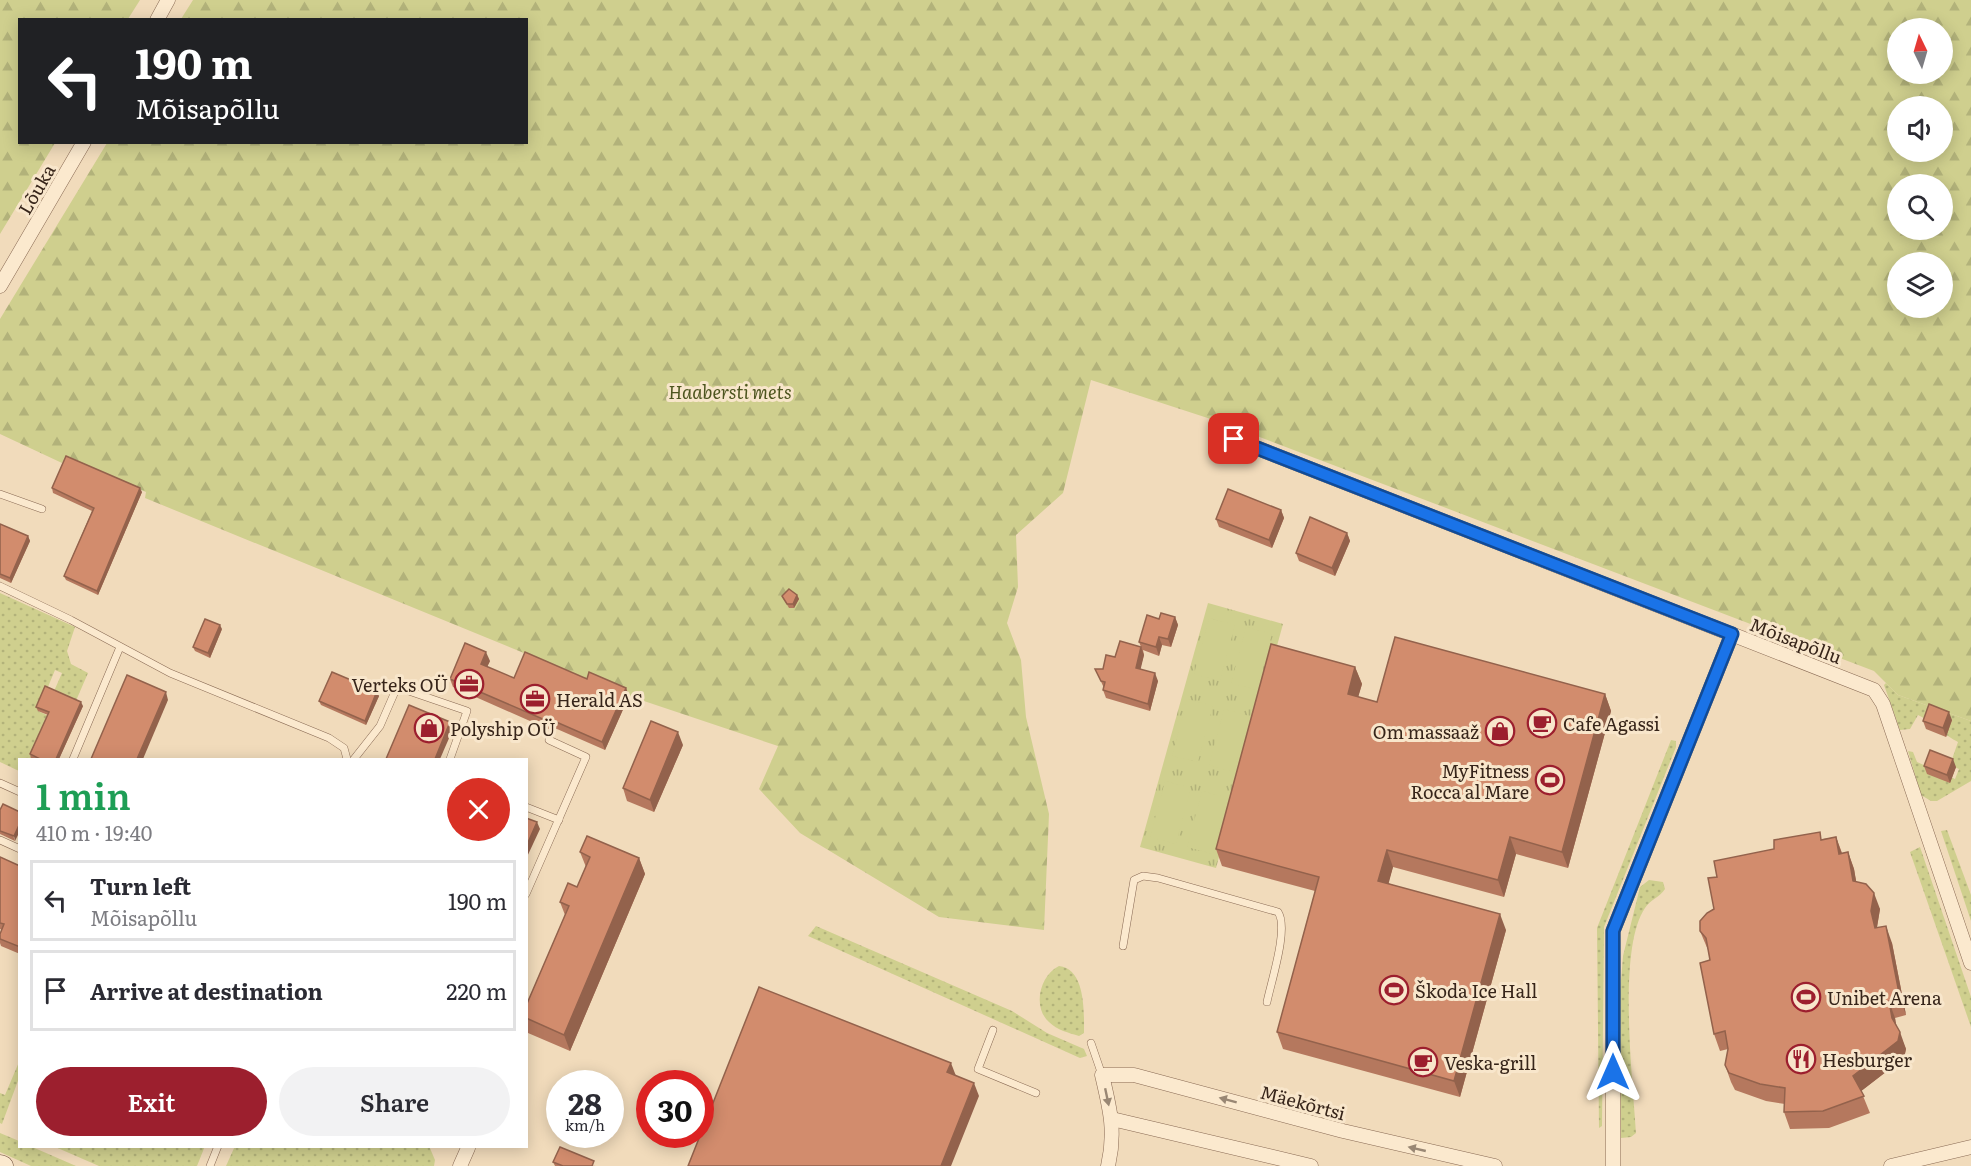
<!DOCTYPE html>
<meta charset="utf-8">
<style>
:root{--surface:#fff;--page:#f2f2f3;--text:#2b2b33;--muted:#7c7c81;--line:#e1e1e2;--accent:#9c1f2e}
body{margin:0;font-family:Literata,serif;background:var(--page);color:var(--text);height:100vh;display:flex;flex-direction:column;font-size:22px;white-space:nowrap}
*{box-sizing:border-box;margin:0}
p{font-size:20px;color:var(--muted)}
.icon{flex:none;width:33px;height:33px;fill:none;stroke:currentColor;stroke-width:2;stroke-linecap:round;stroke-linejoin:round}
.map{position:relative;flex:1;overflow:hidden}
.panel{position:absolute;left:18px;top:758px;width:510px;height:390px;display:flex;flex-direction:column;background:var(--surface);border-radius:0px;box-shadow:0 3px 15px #0003}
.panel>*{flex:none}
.banner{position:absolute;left:18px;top:18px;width:510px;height:126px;border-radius:0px;box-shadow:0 3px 15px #0003;background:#202124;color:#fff;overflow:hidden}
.needle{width:39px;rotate:355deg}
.tools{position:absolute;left:1887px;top:18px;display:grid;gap:12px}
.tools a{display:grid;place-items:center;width:66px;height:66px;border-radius:50%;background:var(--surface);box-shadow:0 3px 15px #0003;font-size:30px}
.speed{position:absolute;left:546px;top:1070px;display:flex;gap:12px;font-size:30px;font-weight:700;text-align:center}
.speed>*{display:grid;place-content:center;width:78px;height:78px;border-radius:50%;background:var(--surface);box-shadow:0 3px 15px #0003;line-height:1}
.speed small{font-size:15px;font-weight:400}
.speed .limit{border:9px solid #d22;background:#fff;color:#111}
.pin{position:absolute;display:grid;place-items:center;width:51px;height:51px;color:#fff;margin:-26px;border-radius:12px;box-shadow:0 3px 9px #0006}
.me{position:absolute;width:66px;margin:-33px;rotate:0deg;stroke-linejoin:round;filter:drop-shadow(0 0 4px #0008)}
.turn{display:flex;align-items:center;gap:21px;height:126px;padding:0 18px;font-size:27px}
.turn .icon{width:78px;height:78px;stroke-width:2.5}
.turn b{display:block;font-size:42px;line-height:51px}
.round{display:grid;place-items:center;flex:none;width:63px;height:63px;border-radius:32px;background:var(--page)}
.head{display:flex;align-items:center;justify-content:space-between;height:102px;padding:0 18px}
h1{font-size:36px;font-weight:600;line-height:45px;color:#1e9e55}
.primary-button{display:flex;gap:12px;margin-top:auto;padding:12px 18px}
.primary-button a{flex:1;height:69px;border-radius:36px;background:var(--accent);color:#fff;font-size:24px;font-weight:600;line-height:69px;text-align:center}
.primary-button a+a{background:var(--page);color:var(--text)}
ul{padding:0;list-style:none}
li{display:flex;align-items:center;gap:18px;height:81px;margin:0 12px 9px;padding:0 6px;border:3px solid var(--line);border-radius:0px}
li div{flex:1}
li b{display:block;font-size:22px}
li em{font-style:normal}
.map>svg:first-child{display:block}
.grass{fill:url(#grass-dots)}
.forest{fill:url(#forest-firs);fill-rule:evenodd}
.park{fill:url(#park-tufts)}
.pitch{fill:#cfcf8e}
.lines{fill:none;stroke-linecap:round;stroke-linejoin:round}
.service-casing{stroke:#896a54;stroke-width:8}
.minor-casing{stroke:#896a54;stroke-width:15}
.secondary-casing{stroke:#6a4b37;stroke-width:21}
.service{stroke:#fbe9ce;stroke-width:7}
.minor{stroke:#fbe9ce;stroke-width:14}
.secondary{stroke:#fbe9ce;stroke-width:20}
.wall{fill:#b5785e}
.shaded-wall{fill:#93624c}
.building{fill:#d28c6d;stroke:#93624c;stroke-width:1.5}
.oneway{fill:#998774}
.route-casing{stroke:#114b97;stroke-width:15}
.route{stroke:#1a73e8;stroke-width:10}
.labels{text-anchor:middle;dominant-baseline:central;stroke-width:6;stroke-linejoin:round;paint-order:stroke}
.street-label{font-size:18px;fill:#37251a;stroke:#f8e6cb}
.park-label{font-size:18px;font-style:italic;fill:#4d551f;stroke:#f8e6cb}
.poi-label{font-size:18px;fill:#37251a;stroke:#f8e6cb;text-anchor:start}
</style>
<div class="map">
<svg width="1971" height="1166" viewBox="0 0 1971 1166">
<defs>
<pattern id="grass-dots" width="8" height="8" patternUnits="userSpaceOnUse" patternTransform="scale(1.5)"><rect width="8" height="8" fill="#cfcf8e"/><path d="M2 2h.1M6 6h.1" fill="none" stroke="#b2b27a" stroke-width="1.8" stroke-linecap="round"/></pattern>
<pattern id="forest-firs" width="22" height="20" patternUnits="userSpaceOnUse" patternTransform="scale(1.5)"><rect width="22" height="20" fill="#cfcf8e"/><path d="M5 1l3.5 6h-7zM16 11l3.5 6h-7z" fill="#b2b27a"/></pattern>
<pattern id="park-tufts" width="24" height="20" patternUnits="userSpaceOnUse" patternTransform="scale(1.5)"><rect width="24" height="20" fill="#cfcf8e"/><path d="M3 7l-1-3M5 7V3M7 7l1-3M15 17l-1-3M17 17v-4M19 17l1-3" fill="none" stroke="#b2b27a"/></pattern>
</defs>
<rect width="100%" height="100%" fill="#f1dbbb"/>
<g class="grass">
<polygon points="0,593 75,627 67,651 71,664 88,673 75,703 47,707 62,673 55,670 38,711 51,717 32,759 20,759 19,771 0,762"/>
<path d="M1886 683 1898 695 1971 721V781L1937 801H1931L1921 795 1908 751 1913 752 1917 762 1955 779 1959 769 1950 765 1958 742C1943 735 1934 722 1918 715L1910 729 1900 730 1884 685Z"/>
<polygon points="1671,740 1676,741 1676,747 1604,927 1602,1126 1599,1128 1597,928"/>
<polygon points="1947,830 1971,895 1971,921 1941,831"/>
<polygon points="1920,847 1971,997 1971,1027 1910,852"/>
<path d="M1649 880 1663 882 1665 889C1660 897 1650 900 1645 908 1617 949 1633 1081 1636 1133L1631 1137 1621 1138 1620 993 1623 956 1640 887Z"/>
<polygon points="816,926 1012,1011 1047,1033 1084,1049 1087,1056 1080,1058 808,936"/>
<path d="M1059 966C1086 969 1084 1013 1084 1033L1079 1036C1069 1033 1057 1030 1049 1022 1032 1007 1040 975 1059 966Z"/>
<polygon points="19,1062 19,1078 2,1124 0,1123 0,1093 5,1095"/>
<polygon points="0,1133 19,1141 20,1146 30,1146 76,1166 31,1166 0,1152"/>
<polygon points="53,1146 205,1146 197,1166 99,1166"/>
<polygon points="235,1146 429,1146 435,1160 434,1166 226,1166"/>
</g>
<g class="forest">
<polygon points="0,0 140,0 128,19 20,20 20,142 55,143 0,234"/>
<path d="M193 0H1971V721L1898 695 1874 671 1223 423 1091 380 1063 493 1016 535 1018 587 1007 623 1021 660 1026 717 1049 814 1044 930 939 917 800 833 759 789 778 746 629 696 145 498 146 492 65 457 62 463 0 434V319L107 143 526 142V20L181 19ZM1898 28H1942V74H1898ZM1898 106H1942V152H1898ZM1898 184H1942V230H1898ZM1898 262H1942V308H1898Z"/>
</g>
<polygon class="park" points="1208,603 1283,624 1216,868 1140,847"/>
<g class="pitch">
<polygon points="1209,618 1235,625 1220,681 1194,674"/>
<polygon points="1246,627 1272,634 1257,690 1231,683"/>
<polygon points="1187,699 1213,706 1198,762 1172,756"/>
<polygon points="1224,709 1249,716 1234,772 1209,765"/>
<polygon points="1165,781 1191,788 1176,844 1150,837"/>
<polygon points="1202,791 1228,798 1213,854 1187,847"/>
</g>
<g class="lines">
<g class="service-casing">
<g id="service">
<polyline points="0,494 42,509"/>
<polyline points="0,586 71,620 170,673 329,738 344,748 347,759"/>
<polyline points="73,759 120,647"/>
<polyline points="354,759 380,726 397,687 467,711 450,759"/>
<polyline points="0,783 20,792"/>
<polyline points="526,807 559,820"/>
<polyline points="0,840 20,849"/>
<polyline points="526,894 586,757 549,740"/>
<path d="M1123 946 1134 880 1143 876 1158 878 1278 912C1289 928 1271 982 1267 1002"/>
<polyline points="993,1030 978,1069 1036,1093"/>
<polyline points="1091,1043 1102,1075"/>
<polyline points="210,1166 218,1146"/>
</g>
</g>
<g class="minor-casing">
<g id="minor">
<polyline points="157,20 168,0"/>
<polyline points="0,286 84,142"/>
<polyline points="1234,439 1874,690 1883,704 1971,963"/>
<polyline points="1112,1119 1311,1166"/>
<polyline points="460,1166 468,1148"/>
<path d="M1108 1166C1116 1132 1110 1109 1102 1075H1134L1343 1131 1495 1166"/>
<polyline points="1613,1166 1613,931 1732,634"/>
<polyline points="1891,1166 1971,1147"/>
</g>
</g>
<g class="secondary-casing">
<polyline id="secondary" points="0,1165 3,1166"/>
</g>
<use href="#service" class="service"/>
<use href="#minor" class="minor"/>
<use href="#secondary" class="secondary"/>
</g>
<g class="wall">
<polygon points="52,488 142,492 98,595 66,580 64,576 92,511 53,493"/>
<polygon points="1281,510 1284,518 1272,548 1219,527 1216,519"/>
<polygon points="0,524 28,536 30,541 11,583 0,578"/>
<polygon points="1347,533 1350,541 1335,576 1299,561 1296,553"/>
<polygon points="797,595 799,599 794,608 789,608 782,596"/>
<polygon points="1175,617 1178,625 1171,647 1162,645 1159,656 1143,650 1144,655 1140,669 1158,681 1150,711 1106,698 1103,690 1104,688 1095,669 1103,669 1115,657 1141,647 1139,642 1159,619"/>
<polygon points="222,629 210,658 195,651 193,647"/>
<polygon points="490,661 487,667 514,678 587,679 626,688 629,696 605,750 557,729 548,729 453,687 450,679"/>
<polygon points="1355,667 1362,684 1358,697 1377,702 1605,694 1611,711 1568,868 1516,854 1504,897 1393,867 1388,883 1506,930 1460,1097 1283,1049 1277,1032 1315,891 1222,866 1216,849"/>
<polygon points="379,696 366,725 321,705 319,701"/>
<polygon points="83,706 59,759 31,759 30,754 48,715 38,711 36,707"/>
<polygon points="1952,720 1946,737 1926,729 1923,721"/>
<polygon points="683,745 654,812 627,801 623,788"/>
<polygon points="1924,766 1956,767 1950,783 1927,774"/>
<polygon points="3,804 15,841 0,834 0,810"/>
<polygon points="1836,837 1842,853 1848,852 1854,869 1856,882 1880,909 1877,927 1892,943 1906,1015 1895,1018 1896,1025 1906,1049 1904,1058 1861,1091 1870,1113 1829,1128 1790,1129 1784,1112 1785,1104 1766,1101 1735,1090 1731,1082 1725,1065 1728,1049 1720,1051 1714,1034 1710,960 1708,950 1700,931 1714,909 1717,877 1823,839"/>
<polygon points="580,852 639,858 645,874 570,1051 528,1033 526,1028 526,1006 565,915 560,902 577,887 586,867"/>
<polygon points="0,857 20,866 20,954 1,946 0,943 0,934 2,930 0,929"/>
<polygon points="553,1162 596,1166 555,1166"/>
</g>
<g class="shaded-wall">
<polygon points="140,488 142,492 98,595 97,591"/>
<polygon points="1281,510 1284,518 1272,548 1269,540"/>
<polygon points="1347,533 1350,541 1335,576 1332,568"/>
<polygon points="28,536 30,541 11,583 10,578"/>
<polygon points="797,595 799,599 794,608 793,604"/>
<polygon points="1175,617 1178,625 1171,647 1168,639"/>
<polygon points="220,625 222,629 210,658 208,653"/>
<polygon points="1159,637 1162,645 1159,656 1156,647"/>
<polygon points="1141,647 1144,655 1139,676 1136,668"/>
<polygon points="486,652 490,661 484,673 481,664"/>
<polygon points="1355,667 1362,684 1354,711 1348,694"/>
<polygon points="1155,673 1158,681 1150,711 1148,704"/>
<polygon points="626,688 629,696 605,750 602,742"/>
<polygon points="377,691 379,696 366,725 365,721"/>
<polygon points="166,692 168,700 143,759 137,759"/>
<polygon points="1605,694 1611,711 1568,868 1562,852"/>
<polygon points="81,702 83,706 59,759 56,759"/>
<polygon points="1949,712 1952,720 1946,737 1943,728"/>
<polygon points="450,722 453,729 440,759 435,759"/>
<polygon points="678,732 683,745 654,812 650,800"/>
<polygon points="1953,759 1956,767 1950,783 1947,775"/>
<polygon points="537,822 540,829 526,859 526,847"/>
<polygon points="20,823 20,831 15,841 14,836"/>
<polygon points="1510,837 1516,854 1504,897 1498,880"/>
<polygon points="1836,837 1842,854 1839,854"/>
<polygon points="1387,850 1393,867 1385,897 1378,881"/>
<polygon points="1848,852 1854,869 1859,897 1853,881"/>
<polygon points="639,858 645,874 570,1051 564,1035"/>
<polygon points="1874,893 1880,909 1877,927 1875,928 1871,911"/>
<polygon points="1500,914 1506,930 1460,1097 1454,1081"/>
<polygon points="1886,926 1892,943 1906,1015 1900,998"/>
<polygon points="1889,1001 1895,1018 1898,1035 1892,1018"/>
<polygon points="1900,1032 1906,1049 1904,1058 1860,1092 1853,1076"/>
<polygon points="951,1063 956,1076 947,1072"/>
<polygon points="974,1083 979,1096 951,1166 941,1166"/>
</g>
<g class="building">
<polygon points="66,456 140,488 97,591 64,576 94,508 52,488"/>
<polygon points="1228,489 1281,510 1269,540 1216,519"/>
<polygon points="1310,517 1347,533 1332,568 1296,553"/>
<polygon points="0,524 28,536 10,578 0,574"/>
<polygon points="789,589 797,595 793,604 787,604 782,596"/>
<polygon points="1161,613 1175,617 1168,639 1159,637 1156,647 1139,642 1147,615 1159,619"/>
<polygon points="205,619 220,625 208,653 193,647"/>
<polygon points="1395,637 1605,694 1562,852 1510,837 1498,880 1387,850 1378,881 1500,914 1454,1081 1277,1032 1319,877 1216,849 1271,644 1355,667 1348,694 1377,702"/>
<polygon points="1120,641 1141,647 1136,668 1155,673 1148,704 1103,690 1105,682 1101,681 1095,669 1103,669 1106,655 1115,657"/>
<polygon points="465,643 486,652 481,664 514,678 525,652 587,679 589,672 626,688 602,742 554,721 545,720 450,679"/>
<polygon points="332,672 377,691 365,721 319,701"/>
<polygon points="127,675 166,692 137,759 91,759"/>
<polygon points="45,686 81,702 56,759 40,759 30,754 49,712 36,707"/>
<polygon points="1929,704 1949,712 1943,728 1923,721"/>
<polygon points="409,705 450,722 435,759 386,759"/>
<polygon points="651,721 678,732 650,800 623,788"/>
<polygon points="1930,750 1953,759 1947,775 1924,766"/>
<polygon points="3,804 20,812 20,823 14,836 0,831 0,810"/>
<polygon points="526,818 537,822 526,847"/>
<polygon points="1820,832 1821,840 1836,837 1839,854 1848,852 1853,881 1866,884 1874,893 1871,911 1875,928 1886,926 1900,998 1889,1001 1892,1018 1900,1032 1898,1041 1853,1076 1864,1096 1823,1111 1784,1112 1785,1088 1760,1084 1729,1073 1725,1065 1728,1049 1725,1031 1714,1034 1700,963 1710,960 1706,938 1700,931 1700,921 1707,913 1714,909 1708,878 1717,877 1714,861 1774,849 1774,840"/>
<polygon points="587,836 639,858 564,1035 526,1018 526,1006 569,906 560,902 568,883 577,887 590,857 580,852"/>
<polygon points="0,857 20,866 20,947 0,939 0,934 4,924 0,923"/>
<polygon points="759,987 951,1063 947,1072 974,1083 941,1166 688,1166"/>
<polygon points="560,1147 594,1161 592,1166 563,1166 553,1162"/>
</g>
<defs><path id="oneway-solid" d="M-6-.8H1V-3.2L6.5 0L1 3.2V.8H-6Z" transform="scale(1.5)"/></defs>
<g class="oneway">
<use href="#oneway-solid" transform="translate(1107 1097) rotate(78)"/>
<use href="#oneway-solid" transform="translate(1228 1100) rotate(-165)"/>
<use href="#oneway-solid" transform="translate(1417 1149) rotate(-167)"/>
</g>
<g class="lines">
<g class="route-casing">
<polyline id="route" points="1234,439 1732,634 1613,931 1613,1072"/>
</g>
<use href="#route" class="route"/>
</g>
<defs>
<g id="office-ring" transform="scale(1.5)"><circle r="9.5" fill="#f8e6cb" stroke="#9c1f2e" stroke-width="1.5"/><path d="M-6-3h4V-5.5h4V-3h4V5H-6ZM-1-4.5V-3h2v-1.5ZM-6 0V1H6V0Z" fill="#9c1f2e"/></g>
<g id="cafe-ring" transform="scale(1.5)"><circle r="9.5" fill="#f8e6cb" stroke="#9c1f2e" stroke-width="1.5"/><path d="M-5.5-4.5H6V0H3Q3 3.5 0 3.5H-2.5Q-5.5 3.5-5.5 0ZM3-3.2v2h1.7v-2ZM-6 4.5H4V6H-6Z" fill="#9c1f2e"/></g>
<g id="shop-ring" transform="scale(1.5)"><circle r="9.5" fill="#f8e6cb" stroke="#9c1f2e" stroke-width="1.5"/><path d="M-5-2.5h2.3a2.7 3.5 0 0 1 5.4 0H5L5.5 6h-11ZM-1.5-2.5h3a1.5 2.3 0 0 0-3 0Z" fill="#9c1f2e"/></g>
<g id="stadium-ring" transform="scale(1.5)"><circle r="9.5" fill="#f8e6cb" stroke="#9c1f2e" stroke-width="1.5"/><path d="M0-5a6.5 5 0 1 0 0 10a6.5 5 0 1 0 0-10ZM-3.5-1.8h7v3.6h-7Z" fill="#9c1f2e"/></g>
<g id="restaurant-ring" transform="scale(1.5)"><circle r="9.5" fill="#f8e6cb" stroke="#9c1f2e" stroke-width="1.5"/><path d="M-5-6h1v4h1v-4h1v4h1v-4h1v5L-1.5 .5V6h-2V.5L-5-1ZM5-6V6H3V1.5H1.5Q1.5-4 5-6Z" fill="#9c1f2e"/></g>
</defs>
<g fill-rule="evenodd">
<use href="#office-ring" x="469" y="684"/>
<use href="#office-ring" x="535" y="699"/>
<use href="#cafe-ring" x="1542" y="723"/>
<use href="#shop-ring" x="429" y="728"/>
<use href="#shop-ring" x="1500" y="731"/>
<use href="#stadium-ring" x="1550" y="780"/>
<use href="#stadium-ring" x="1394" y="990"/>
<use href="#stadium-ring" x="1806" y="997"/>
<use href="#restaurant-ring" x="1801" y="1059"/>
<use href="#cafe-ring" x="1423" y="1062"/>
</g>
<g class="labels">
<g class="street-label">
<text transform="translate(36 189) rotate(-60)">Lõuka</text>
<text transform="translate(1796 640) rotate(21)">Mõisapõllu</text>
<text transform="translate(1303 1102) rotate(15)">Mäekõrtsi</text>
</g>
<g class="park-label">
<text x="730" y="391">Haabersti mets</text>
</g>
<g class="poi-label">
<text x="448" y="684" text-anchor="end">Verteks OÜ</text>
<text x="556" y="699">Herald AS</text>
<text x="1563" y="723">Cafe Agassi</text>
<text x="450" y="728">Polyship OÜ</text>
<text x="1479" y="731" text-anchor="end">Om massaaž</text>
<text x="1529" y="770" text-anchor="end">MyFitness<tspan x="1529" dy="21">Rocca al Mare</tspan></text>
<text x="1415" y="990">Škoda Ice Hall</text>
<text x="1827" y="997">Unibet Arena</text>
<text x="1822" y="1059">Hesburger</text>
<text x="1444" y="1062">Veska-grill</text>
</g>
</g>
</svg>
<div class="tools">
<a><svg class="needle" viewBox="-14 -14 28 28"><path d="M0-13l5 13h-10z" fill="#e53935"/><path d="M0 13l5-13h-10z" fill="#7c7c81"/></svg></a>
<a><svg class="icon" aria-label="sound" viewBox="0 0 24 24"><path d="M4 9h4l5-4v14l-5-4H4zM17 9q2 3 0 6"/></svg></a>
<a><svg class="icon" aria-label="search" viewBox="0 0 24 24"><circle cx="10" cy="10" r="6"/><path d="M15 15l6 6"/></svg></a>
<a><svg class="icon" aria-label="layers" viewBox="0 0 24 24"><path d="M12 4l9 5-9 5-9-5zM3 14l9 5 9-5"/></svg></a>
</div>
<div class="speed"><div>28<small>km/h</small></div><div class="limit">30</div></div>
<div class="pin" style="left:1234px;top:439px;background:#d93025"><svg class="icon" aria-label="arrive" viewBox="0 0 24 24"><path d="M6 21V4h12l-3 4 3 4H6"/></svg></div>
<svg class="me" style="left:1613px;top:1072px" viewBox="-20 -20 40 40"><path d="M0-17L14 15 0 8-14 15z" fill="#1a73e8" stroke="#fff" stroke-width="4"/></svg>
<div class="banner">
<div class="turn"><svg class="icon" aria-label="left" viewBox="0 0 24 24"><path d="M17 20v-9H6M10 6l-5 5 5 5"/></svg><div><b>190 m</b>Mõisapõllu</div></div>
</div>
<section class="panel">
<div class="head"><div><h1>1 min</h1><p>410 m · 19:40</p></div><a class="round" style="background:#d93025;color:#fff"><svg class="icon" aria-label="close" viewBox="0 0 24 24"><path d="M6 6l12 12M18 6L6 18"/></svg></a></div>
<ul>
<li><svg class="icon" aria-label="left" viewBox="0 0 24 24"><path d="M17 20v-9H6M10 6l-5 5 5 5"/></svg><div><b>Turn left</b><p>Mõisapõllu</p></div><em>190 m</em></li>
<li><svg class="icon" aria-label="arrive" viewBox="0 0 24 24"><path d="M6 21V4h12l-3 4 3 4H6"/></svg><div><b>Arrive at destination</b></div><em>220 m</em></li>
</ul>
<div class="primary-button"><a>Exit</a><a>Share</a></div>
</section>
</div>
